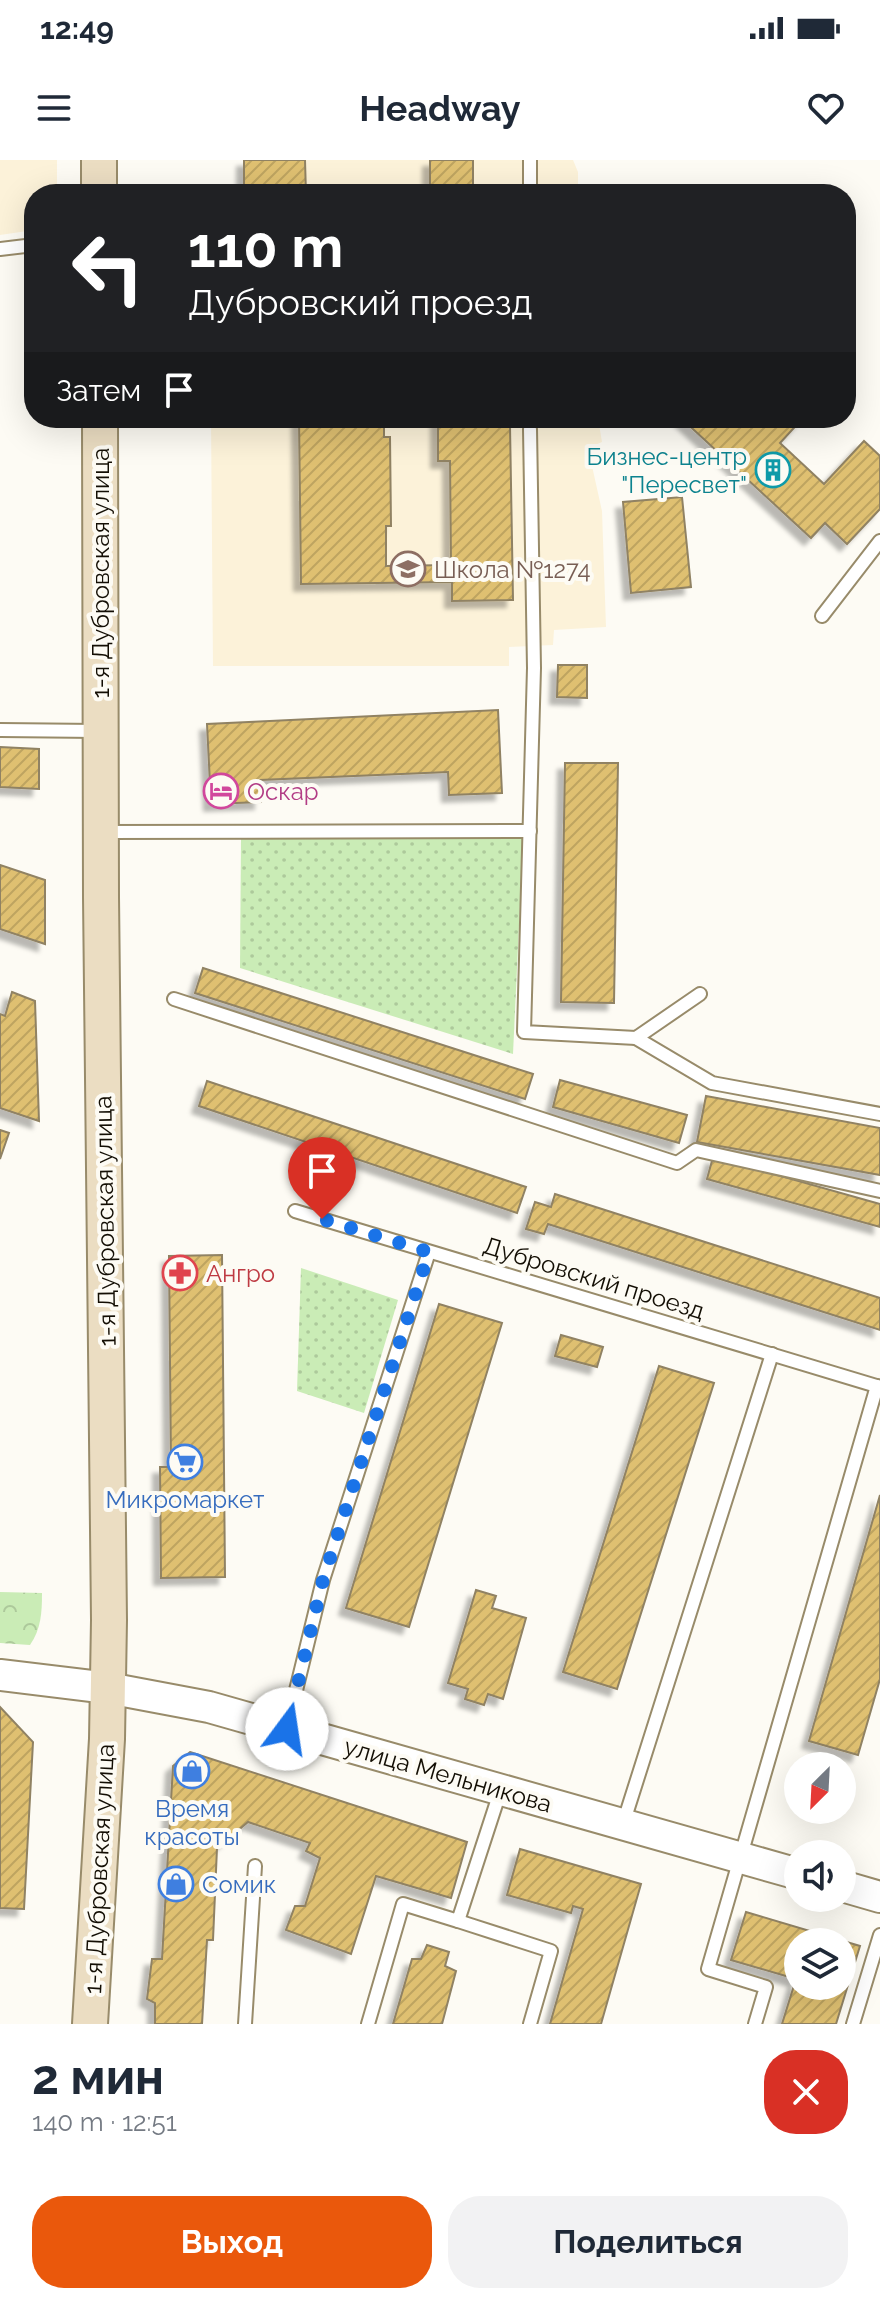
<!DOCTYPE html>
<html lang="ru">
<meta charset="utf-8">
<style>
:root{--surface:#fff;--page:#f2f2f3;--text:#1f2937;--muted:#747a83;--accent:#ea580c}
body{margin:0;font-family:Raleway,sans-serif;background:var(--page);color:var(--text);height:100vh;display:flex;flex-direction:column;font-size:30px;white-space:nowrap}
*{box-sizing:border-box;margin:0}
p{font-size:26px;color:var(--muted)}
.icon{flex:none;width:44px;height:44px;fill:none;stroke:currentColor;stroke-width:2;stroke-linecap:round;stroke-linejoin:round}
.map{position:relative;height:1864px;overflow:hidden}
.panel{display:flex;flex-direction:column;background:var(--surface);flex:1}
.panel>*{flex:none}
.banner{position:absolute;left:24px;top:24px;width:832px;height:244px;border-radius:32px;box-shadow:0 8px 32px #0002;background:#202124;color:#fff;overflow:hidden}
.needle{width:52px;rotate:204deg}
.tools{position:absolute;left:784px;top:1592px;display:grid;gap:16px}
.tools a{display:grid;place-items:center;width:72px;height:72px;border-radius:50%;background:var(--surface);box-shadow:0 8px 32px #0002;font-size:40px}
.pin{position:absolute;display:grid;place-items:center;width:68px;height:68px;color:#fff;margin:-82px -34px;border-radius:50% 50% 50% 0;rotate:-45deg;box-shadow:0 0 8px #0007}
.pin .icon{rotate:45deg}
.me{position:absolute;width:88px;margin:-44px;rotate:14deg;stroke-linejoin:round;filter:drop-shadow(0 0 6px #0008)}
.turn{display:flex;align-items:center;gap:28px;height:168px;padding:0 32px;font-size:36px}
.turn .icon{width:104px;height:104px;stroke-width:2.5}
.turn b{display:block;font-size:56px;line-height:68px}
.then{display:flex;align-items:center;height:76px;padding:0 32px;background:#0003;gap:16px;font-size:30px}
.round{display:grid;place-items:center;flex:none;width:84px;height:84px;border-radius:32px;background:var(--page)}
.head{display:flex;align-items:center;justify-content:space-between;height:136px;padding:0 32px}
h1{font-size:48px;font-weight:700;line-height:60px}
.action{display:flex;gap:16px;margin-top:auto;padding:16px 32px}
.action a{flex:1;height:92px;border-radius:32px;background:var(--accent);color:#fff;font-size:32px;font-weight:700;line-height:92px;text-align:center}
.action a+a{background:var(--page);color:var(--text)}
.status{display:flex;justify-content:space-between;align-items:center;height:56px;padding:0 40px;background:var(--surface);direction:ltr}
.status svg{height:22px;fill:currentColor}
header{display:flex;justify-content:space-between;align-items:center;height:104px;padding:0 32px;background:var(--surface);font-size:36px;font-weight:700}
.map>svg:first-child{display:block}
.built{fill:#fcf2d9}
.forest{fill:url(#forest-crowns)}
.park{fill:url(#park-dots)}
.building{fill:url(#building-hatch);stroke:#908263;stroke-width:2;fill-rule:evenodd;filter:url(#shadow)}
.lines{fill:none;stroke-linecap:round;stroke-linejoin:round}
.service-casing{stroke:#988b6a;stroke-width:16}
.tertiary-casing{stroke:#988b6a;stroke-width:34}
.secondary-casing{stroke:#988b6a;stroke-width:38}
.service{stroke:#fff;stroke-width:12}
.tertiary{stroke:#fff;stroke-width:30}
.secondary{stroke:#ebddc2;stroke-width:34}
.route{stroke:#1a73e8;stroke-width:14;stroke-dasharray:0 25.2}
.labels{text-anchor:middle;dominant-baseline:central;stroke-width:8;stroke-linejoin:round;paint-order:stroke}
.culture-label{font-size:24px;fill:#0d838f;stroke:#fdfbf4;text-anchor:end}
.education-label{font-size:24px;fill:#785e54;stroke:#fdfbf4;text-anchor:start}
.street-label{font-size:24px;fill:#130e04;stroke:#fdfbf4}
.hotel-label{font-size:24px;fill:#b23c85;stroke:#fdfbf4;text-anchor:start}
.health-label{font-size:24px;fill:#be3a42;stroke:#fdfbf4;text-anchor:start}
.shop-label{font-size:24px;fill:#366cbe;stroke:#fdfbf4}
</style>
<div class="status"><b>12:49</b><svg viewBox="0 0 49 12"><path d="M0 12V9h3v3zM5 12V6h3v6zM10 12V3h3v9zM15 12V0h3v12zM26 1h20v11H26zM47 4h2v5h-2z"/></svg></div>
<header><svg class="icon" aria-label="menu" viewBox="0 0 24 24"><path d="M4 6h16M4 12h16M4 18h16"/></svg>Headway<svg class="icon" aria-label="heart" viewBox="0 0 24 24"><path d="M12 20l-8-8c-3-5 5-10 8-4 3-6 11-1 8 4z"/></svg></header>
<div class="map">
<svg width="880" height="1864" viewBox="0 0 880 1864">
<defs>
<pattern id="forest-crowns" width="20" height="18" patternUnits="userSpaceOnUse" patternTransform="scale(2)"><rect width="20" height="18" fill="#caecb6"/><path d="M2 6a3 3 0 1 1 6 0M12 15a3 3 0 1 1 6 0" fill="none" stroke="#adc99b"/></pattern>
<pattern id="park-dots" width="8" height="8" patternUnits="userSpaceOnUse" patternTransform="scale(2)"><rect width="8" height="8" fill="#caecb6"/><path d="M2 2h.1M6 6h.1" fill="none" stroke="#adc99b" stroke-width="1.8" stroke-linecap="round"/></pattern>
<pattern id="building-hatch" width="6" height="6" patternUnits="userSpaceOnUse" patternTransform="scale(2)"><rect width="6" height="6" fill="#dfc071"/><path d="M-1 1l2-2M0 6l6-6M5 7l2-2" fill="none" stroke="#bea460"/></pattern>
<filter id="shadow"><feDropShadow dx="-7" dy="7" stdDeviation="2" flood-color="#0004"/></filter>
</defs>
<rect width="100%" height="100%" fill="#fdfbf4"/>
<g class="built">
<polygon points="0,0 57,0 57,34 34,34 34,70 0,75"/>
<polygon points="244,0 573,0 578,12 578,34 244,34"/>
<polygon points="211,258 598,258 602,282 588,288 602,351 606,467 554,470 553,485 509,487 509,506 213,506"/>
</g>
<path class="forest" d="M0 1432 42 1433C42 1453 41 1469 30 1485L0 1483Z"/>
<g class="park">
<polygon points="241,678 523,679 513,894 240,808"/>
<polygon points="301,1108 398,1140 364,1253 297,1231"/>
</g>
<g class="building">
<polygon points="244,0 305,0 306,34 244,34"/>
<rect x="430" y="0" width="43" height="34"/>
<polygon points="299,258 384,258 384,277 390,277 391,366 386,366 386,406 451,405 450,301 438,301 438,258 483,258 483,267 510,266 513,440 452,441 452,422 301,424"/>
<polygon points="681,258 803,258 780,283 824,324 864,281 880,296 880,349 847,384 825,363 811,378"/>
<polygon points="682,337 691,427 631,433 623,342"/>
<polygon points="558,505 587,505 587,538 557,537"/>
<polygon points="498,550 502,633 449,635 448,612 260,620 261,642 211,644 207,564"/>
<polygon points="0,587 39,589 39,629 0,627"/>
<polygon points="565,603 618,603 614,843 561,842"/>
<polygon points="0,705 45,720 45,784 0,769"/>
<polygon points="203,808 533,914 525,939 195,833"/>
<polygon points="12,832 35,841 39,961 0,948 0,854 5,856"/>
<polygon points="560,920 687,955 679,983 553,947"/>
<polygon points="207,921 526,1027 517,1053 199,946"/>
<polygon points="706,936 880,968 880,1015 697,982"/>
<polygon points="0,970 9,973 0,999"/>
<polygon points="713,997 880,1044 880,1067 707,1019"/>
<polygon points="555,1034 880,1138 880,1170 548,1064 544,1074 526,1069 535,1042 551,1047"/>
<polygon points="222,1095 225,1417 161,1418 160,1307 171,1307 169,1096"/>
<polygon points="439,1144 502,1163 409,1467 346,1448"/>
<polygon points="561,1175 603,1187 597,1207 555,1196"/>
<polygon points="659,1206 714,1223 617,1529 563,1512"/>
<polygon points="880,1335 880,1519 858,1595 809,1581"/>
<polygon points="476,1430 496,1436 492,1448 526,1458 503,1539 488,1534 484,1545 465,1539 468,1529 448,1523"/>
<polygon points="0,1547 33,1582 24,1749 0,1748"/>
<polygon points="190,1592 467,1682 451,1738 376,1716 351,1794 286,1770 295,1746 305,1746 320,1698 306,1691 310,1683 248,1662 217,1688 213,1780 207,1780 202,1864 155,1864 155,1843 147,1839 152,1799 162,1799 173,1606"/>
<polygon points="520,1689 641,1724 601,1864 550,1864 583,1749 573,1746 571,1753 507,1735"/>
<path d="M746 1752 860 1786 836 1864H782L796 1819 731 1800ZM798 1782H842V1826H798Z"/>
<polygon points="427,1785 449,1792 445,1806 456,1811 442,1864 393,1864 412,1799 421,1799"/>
</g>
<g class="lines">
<g class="service-casing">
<g id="service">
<polyline points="530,0 530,34"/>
<polyline points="0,89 34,85"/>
<polyline points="530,269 534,508 524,872 636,878 700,834"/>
<polyline points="822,456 880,381"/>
<polyline points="0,570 98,571"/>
<polyline points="101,672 530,671"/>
<polyline points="174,839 677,1003 696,990 880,1031"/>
<polyline points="636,878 712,923 880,954"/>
<polyline points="295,1051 880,1227"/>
<polyline points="287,1567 323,1420 429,1092"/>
<polyline points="623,1664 772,1194"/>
<polyline points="458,1761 551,1791 530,1864"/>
<polyline points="245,1864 255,1706"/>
<polyline points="368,1864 403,1744 458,1761 501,1629"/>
<polyline points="755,1864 766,1827 708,1809 877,1226"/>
<polyline points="853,1864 880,1775"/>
</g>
</g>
<g class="tertiary-casing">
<g id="tertiary">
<polyline points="0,1515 108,1528 209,1547 798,1714"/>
<polyline points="842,1726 880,1737"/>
</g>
</g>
<g class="secondary-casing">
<g id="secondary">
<polyline points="99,0 99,34"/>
<polyline points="90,1864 107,1579 109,1460 101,737 100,258"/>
</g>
</g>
<use href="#service" class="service"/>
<use href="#tertiary" class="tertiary"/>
<use href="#secondary" class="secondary"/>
</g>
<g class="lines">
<polyline class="route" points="287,1569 323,1420 429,1092 322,1059"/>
</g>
<defs>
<g id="building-ring" transform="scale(1.8)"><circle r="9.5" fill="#fdfbf4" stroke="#0f9aa8" stroke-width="1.5"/><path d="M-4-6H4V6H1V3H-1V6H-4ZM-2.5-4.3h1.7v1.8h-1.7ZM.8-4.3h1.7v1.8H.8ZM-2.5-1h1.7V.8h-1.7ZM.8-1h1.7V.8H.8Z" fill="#0f9aa8"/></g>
<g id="school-ring" transform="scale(1.8)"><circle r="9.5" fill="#fdfbf4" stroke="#8d6e63" stroke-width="1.5"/><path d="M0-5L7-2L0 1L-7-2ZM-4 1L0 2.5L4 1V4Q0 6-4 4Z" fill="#8d6e63"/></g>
<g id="hotel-ring" transform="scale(1.8)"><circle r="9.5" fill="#fdfbf4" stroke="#d1479c" stroke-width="1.5"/><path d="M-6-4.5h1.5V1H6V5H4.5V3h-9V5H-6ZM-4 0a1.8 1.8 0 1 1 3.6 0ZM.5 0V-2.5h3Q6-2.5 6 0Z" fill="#d1479c"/></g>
<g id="pharmacy-ring" transform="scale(1.8)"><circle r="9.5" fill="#fdfbf4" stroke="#e0444e" stroke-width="1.5"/><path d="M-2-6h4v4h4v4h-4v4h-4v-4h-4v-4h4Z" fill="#e0444e"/></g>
<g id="supermarket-ring" transform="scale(1.8)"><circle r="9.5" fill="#fdfbf4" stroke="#3f7fe0" stroke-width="1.5"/><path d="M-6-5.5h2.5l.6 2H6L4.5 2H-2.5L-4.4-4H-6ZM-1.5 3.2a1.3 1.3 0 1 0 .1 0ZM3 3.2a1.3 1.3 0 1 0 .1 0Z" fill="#3f7fe0"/></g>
<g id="shop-ring" transform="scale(1.8)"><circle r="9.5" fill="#fdfbf4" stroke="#3f7fe0" stroke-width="1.5"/><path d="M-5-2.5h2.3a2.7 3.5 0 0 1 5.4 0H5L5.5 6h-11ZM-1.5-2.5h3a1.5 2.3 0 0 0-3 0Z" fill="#3f7fe0"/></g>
</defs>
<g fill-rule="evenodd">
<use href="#building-ring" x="773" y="310"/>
<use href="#school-ring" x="408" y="409"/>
<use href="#hotel-ring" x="221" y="631"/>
<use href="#pharmacy-ring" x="180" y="1113"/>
<use href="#supermarket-ring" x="185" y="1302"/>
<use href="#shop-ring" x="192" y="1611"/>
<use href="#shop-ring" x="176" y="1724"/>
</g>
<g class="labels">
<g class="culture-label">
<text x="747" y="296">Бизнес-центр<tspan x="747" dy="28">"Пересвет"</tspan></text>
</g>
<g class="education-label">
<text x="434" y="409">Школа №1274</text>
</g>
<g class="street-label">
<text transform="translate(100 413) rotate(-90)">1-я Дубровская улица</text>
<text transform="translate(105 1061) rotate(-91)">1-я Дубровская улица</text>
<text transform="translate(594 1118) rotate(17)">Дубровский проезд</text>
<text transform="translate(448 1615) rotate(16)">улица Мельникова</text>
<text transform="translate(99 1709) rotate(-87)">1-я Дубровская улица</text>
</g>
<g class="hotel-label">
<text x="247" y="631">Оскар</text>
</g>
<g class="health-label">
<text x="206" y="1113">Ангро</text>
</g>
<g class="shop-label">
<text x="185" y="1339">Микромаркет</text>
<text x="192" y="1648">Время<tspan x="192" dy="28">красоты</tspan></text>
<text x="202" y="1724" text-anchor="start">Сомик</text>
</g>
</g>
</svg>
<div class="tools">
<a><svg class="needle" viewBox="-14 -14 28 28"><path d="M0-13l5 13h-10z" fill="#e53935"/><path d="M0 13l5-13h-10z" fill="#747a83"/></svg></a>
<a><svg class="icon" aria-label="sound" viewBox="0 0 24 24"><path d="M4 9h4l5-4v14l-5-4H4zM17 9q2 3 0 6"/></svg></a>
<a><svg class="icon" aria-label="layers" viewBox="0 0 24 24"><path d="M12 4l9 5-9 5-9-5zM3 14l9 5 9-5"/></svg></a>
</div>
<div class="pin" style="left:322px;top:1059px;background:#d93025"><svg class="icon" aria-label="arrive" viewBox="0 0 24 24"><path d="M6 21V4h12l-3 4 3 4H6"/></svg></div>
<svg class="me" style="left:287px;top:1569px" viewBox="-20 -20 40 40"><circle r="19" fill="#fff"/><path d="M0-13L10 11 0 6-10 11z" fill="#1a73e8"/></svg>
<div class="banner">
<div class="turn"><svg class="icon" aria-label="left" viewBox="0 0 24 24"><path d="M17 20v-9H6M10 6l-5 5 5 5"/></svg><div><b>110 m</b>Дубровский проезд</div></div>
<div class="then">Затем<svg class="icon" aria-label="arrive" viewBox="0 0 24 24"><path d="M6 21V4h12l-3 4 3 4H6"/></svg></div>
</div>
</div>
<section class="panel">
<div class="head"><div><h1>2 мин</h1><p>140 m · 12:51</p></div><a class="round" style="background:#d93025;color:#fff"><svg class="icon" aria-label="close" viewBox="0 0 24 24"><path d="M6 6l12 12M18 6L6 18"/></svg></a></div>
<div class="action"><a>Выход</a><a>Поделиться</a></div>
</section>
